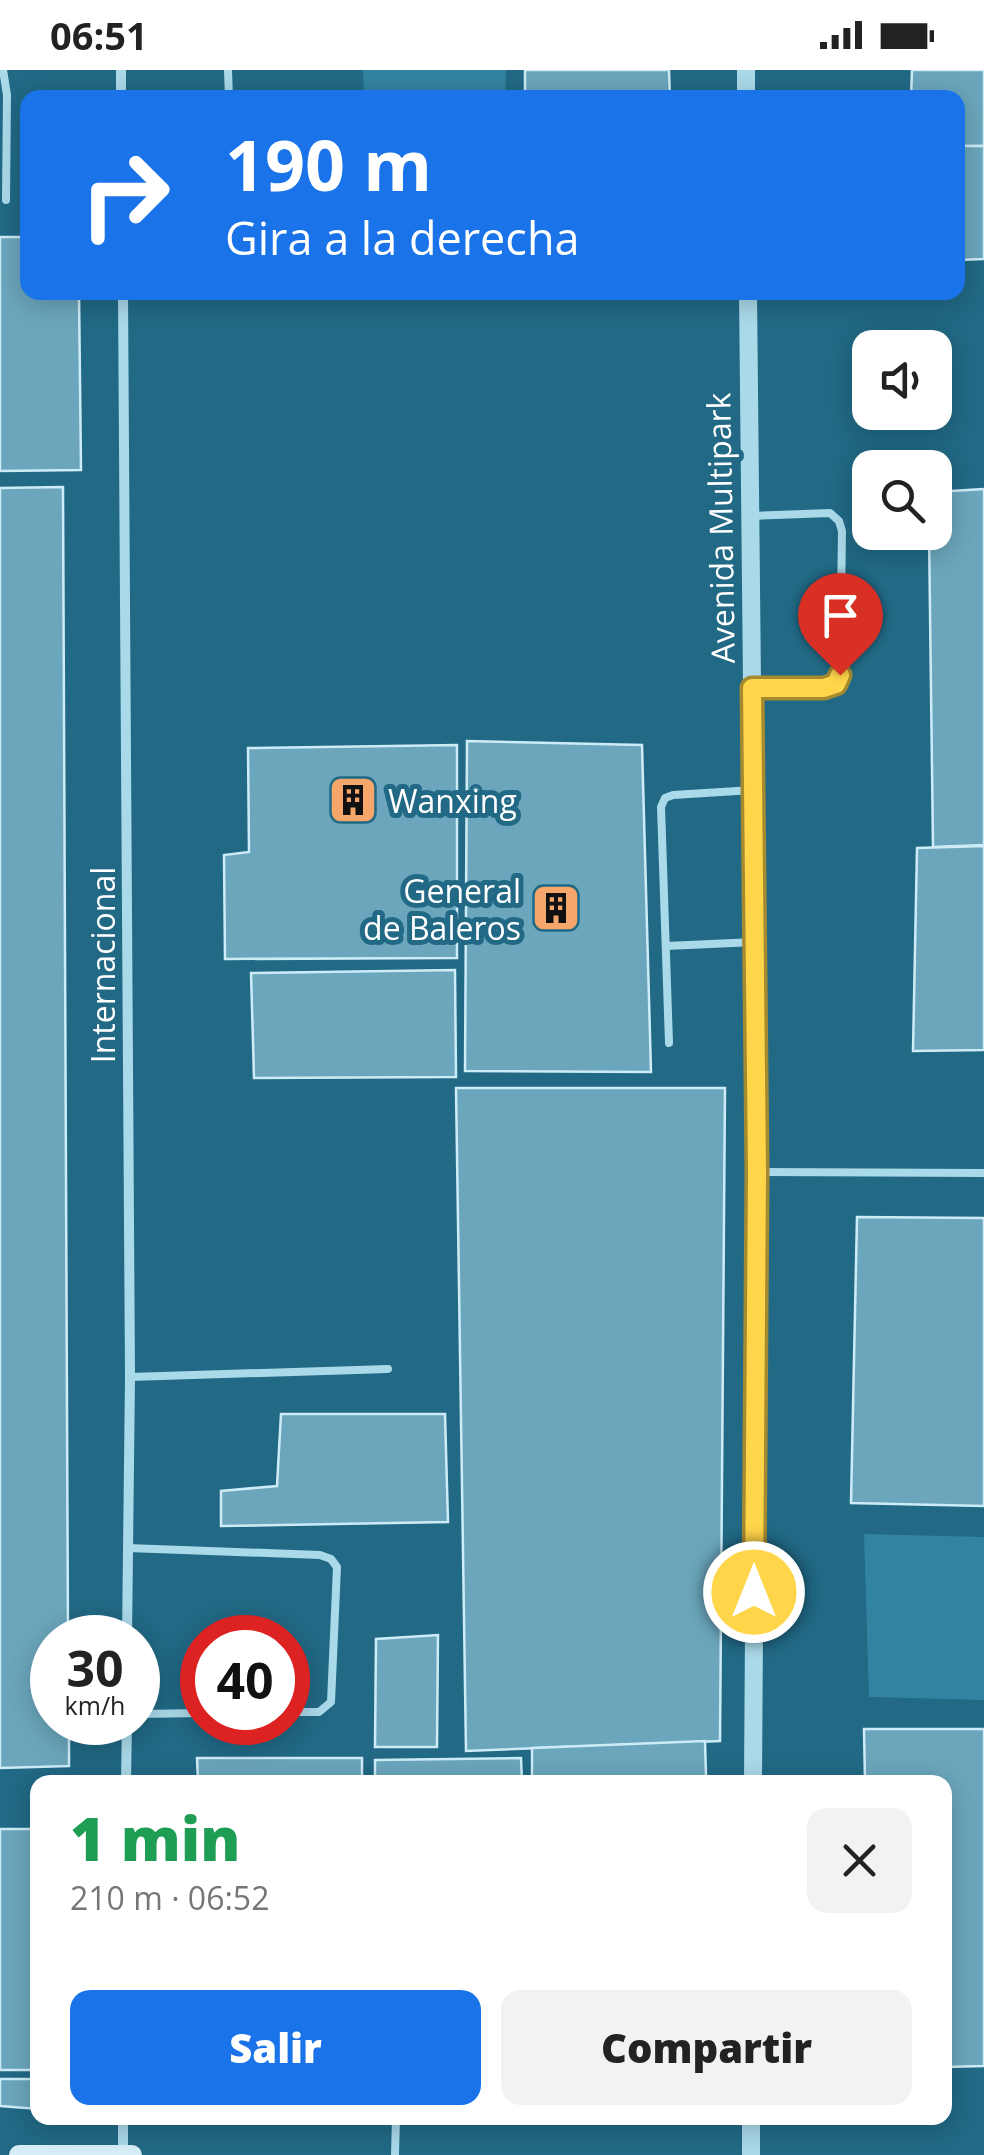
<!DOCTYPE html>
<html lang="es">
<meta charset="utf-8">
<style>
:root{--surface:#fff;--page:#f2f2f2;--text:#222;--muted:#767676;--accent:#1a73e8}
body{margin:0;font-family:"Open Sans",sans-serif;background:var(--page);color:var(--text);height:100vh;display:flex;flex-direction:column;font-size:38px;white-space:nowrap}
*{box-sizing:border-box;margin:0}
p{font-size:32px;color:var(--muted)}
.icon{flex:none;width:55px;height:55px;fill:none;stroke:currentColor;stroke-width:2;stroke-linecap:round;stroke-linejoin:round}
.map{position:relative;flex:1;overflow:hidden}
.panel{position:absolute;left:30px;top:1705px;width:922px;height:350px;display:flex;flex-direction:column;background:var(--surface);border-radius:20px;box-shadow:0 5px 25px #0003}
.panel>*{flex:none}
.banner{position:absolute;left:20px;top:20px;width:945px;height:210px;border-radius:20px;box-shadow:0 5px 25px #0003;background:#1a73e8;color:#fff;overflow:hidden}
.controls{position:absolute;left:852px;top:260px;display:grid;gap:20px}
.controls a{display:grid;place-items:center;width:100px;height:100px;border-radius:20px;background:var(--surface);box-shadow:0 5px 25px #0003;font-size:50px}
.speed{position:absolute;left:30px;top:1545px;display:flex;gap:20px;font-size:50px;font-weight:700;text-align:center}
.speed>*{display:grid;place-content:center;width:130px;height:130px;border-radius:50%;background:var(--surface);box-shadow:0 5px 25px #0003;line-height:1}
.speed small{font-size:25px;font-weight:400}
.speed .limit{border:15px solid #d22;background:#fff;color:#111}
.pin{position:absolute;display:grid;place-items:center;width:85px;height:85px;color:#fff;margin:-102px -42px;border-radius:50% 50% 50% 0;rotate:-45deg;box-shadow:0 0 10px #0007}
.pin .icon{rotate:45deg}
.me{position:absolute;width:110px;margin:-55px;rotate:0deg;stroke-linejoin:round;filter:drop-shadow(0 0 8px #0008)}
.turn{display:flex;align-items:center;gap:35px;height:210px;padding:0 40px;font-size:45px}
.turn .icon{width:130px;height:130px;stroke-width:2.5}
.turn b{display:block;font-size:70px;line-height:85px}
.round{display:grid;place-items:center;flex:none;width:105px;height:105px;border-radius:20px;background:var(--page)}
.summary{display:flex;align-items:center;justify-content:space-between;height:170px;padding:0 40px}
h1{font-size:60px;font-weight:800;line-height:75px;color:#1e9e55}
.cta{display:flex;gap:20px;margin-top:auto;padding:20px 40px}
.cta a{flex:1;height:115px;border-radius:20px;background:var(--accent);color:#fff;font-size:40px;font-weight:800;line-height:115px;text-align:center}
.cta a+a{background:var(--page);color:var(--text)}
.status{display:flex;justify-content:space-between;align-items:center;height:70px;padding:0 50px;background:var(--surface);direction:ltr}
.status svg{height:28px;fill:currentColor}
.map>svg:first-child{display:block}
.green{fill:#3283a1}
.building{fill:#6ba6bc;stroke:#ceecf7;stroke-width:2.5}
.lines{fill:none;stroke-linecap:round;stroke-linejoin:round}
.service{stroke:#aad9e9;stroke-width:8}
.minor{stroke:#aad9e9;stroke-width:10}
.tertiary{stroke:#aad9e9;stroke-width:18}
.secondary{stroke:#d5eef7;stroke-width:20}
.route-casing{stroke:#a68a30;stroke-width:25}
.route{stroke:#ffd54a;stroke-width:18}
.labels{text-anchor:middle;dominant-baseline:central;stroke-width:10;stroke-linejoin:round;paint-order:stroke}
.street-label{font-size:32px;fill:#fff;stroke:#216985}
.poi-label{font-size:32px;fill:#fff;stroke:#216985;text-anchor:start}
</style>
<div class="status"><b>06:51</b><svg viewBox="0 0 49 12"><path d="M0 12V9h3v3zM5 12V6h3v6zM10 12V3h3v9zM15 12V0h3v12zM26 1h20v11H26zM47 4h2v5h-2z"/></svg></div>
<div class="map">
<svg width="984" height="2085" viewBox="0 0 984 2085">
<rect width="100%" height="100%" fill="#216985"/>
<g class="green">
<polygon points="363,0 506,0 505,27 364,27"/>
<polygon points="864,1464 984,1467 984,1630 869,1627"/>
</g>
<g class="building">
<polygon points="525,0 669,0 670,28 525,28"/>
<polygon points="912,0 984,0 984,76 958,76 958,28 911,28"/>
<polygon points="958,76 984,76 984,189 958,190"/>
<polygon points="0,167 28,167 28,222 79,222 81,400 0,401"/>
<polygon points="63,417 68,1568 52,1568 52,1652 69,1652 69,1696 0,1698 0,418"/>
<polygon points="984,419 984,775 933,777 929,462 935,462 935,422"/>
<polygon points="467,671 642,675 651,1002 465,1001"/>
<polygon points="457,675 457,888 225,889 224,785 249,782 248,678"/>
<polygon points="984,776 984,980 913,981 917,778"/>
<polygon points="455,900 456,1007 254,1008 251,903"/>
<polygon points="456,1018 725,1018 720,1671 466,1681"/>
<polygon points="857,1147 984,1148 984,1436 851,1433"/>
<polygon points="281,1344 445,1344 448,1452 221,1456 221,1421 277,1416"/>
<polygon points="283,1563 283,1568 222,1568 222,1565"/>
<polygon points="438,1565 437,1677 375,1677 376,1569"/>
<polygon points="864,1659 984,1659 984,1996 945,1997 945,1712 865,1712"/>
<polygon points="705,1671 706,1706 656,1712 532,1712 532,1678"/>
<polygon points="197,1688 362,1688 362,1712 198,1712"/>
<polygon points="521,1688 522,1712 375,1712 375,1690"/>
<rect x="0" y="1759" width="38" height="241"/>
<polygon points="0,2009 38,2009 38,2039 0,2036"/>
<polygon points="533,2048 675,2048 533,2050"/>
</g>
<g class="lines">
<g class="service">
<polyline points="3,0 7,25 6,130"/>
<polyline points="228,0 229,28"/>
<path d="M750 446 830 443 839 451 842 461 840 605C829 627 775 618 752 618"/>
<polyline points="666,876 755,872"/>
<polyline points="669,973 661,737 665,728 673,725 753,720"/>
<polyline points="757,1102 984,1103"/>
<polyline points="130,1307 388,1299"/>
<polyline points="128,1478 320,1485 331,1489 337,1497 331,1632 319,1642 288,1642"/>
<polyline points="138,1644 202,1643"/>
<polyline points="395,2085 396,2048"/>
</g>
<g class="minor">
<polyline points="121,0 121,28"/>
<polyline points="123,222 130,1307 127,1568"/>
<polyline points="126,1712 127,1652"/>
<polyline points="123,2085 123,2048"/>
</g>
<g class="tertiary">
<polyline points="746,0 746,28"/>
<polyline points="748,222 757,1102 753,1712"/>
<polyline points="751,2085 751,2048"/>
</g>
<polyline class="secondary" points="19,2085 132,2085"/>
</g>
<g class="lines">
<g class="route-casing">
<polyline id="route" points="754,1522 757,1102 752,618 824,618 836,614 840,605"/>
</g>
<use href="#route" class="route"/>
</g>
<defs>
<g id="building-square" transform="scale(2.5)"><rect x="-9" y="-9" width="18" height="18" rx="4" fill="#f6a66b" stroke="#216985"/><path d="M-4-6H4V6H1V3H-1V6H-4ZM-2.5-4.3h1.7v1.8h-1.7ZM.8-4.3h1.7v1.8H.8ZM-2.5-1h1.7V.8h-1.7ZM.8-1h1.7V.8H.8Z" fill="#111"/></g>
</defs>
<g fill-rule="evenodd">
<use href="#building-square" x="353" y="730"/>
<use href="#building-square" x="556" y="838"/>
</g>
<g class="labels">
<g class="street-label">
<text transform="translate(720 458) rotate(-91)">Avenida Multipark</text>
<text transform="translate(102 895) rotate(-90)">Internacional</text>
</g>
<g class="poi-label">
<text x="388" y="730">Wanxing</text>
<text x="521" y="820" text-anchor="end">General<tspan x="521" dy="37">de Baleros</tspan></text>
</g>
</g>
</svg>
<div class="controls">
<a><svg class="icon" aria-label="sound" viewBox="0 0 24 24"><path d="M4 9h4l5-4v14l-5-4H4zM17 9q2 3 0 6"/></svg></a>
<a><svg class="icon" aria-label="search" viewBox="0 0 24 24"><circle cx="10" cy="10" r="6"/><path d="M15 15l6 6"/></svg></a>
</div>
<div class="speed"><div>30<small>km/h</small></div><div class="limit">40</div></div>
<div class="pin" style="left:840px;top:605px;background:#d93025"><svg class="icon" aria-label="arrive" viewBox="0 0 24 24"><path d="M6 21V4h12l-3 4 3 4H6"/></svg></div>
<svg class="me" style="left:754px;top:1522px" viewBox="-20 -20 40 40"><circle r="17" fill="#ffd54a" stroke="#fff" stroke-width="3"/><path d="M0-11L8 9 0 5-8 9z" fill="#fff"/></svg>
<div class="banner">
<div class="turn"><svg class="icon" aria-label="right" viewBox="0 0 24 24"><path d="M7 20v-9h11M14 6l5 5-5 5"/></svg><div><b>190 m</b>Gira a la derecha</div></div>
</div>
<section class="panel">
<div class="summary"><div><h1>1 min</h1><p>210 m · 06:52</p></div><a class="round"><svg class="icon" aria-label="close" viewBox="0 0 24 24"><path d="M6 6l12 12M18 6L6 18"/></svg></a></div>
<div class="cta"><a>Salir</a><a>Compartir</a></div>
</section>
</div>
